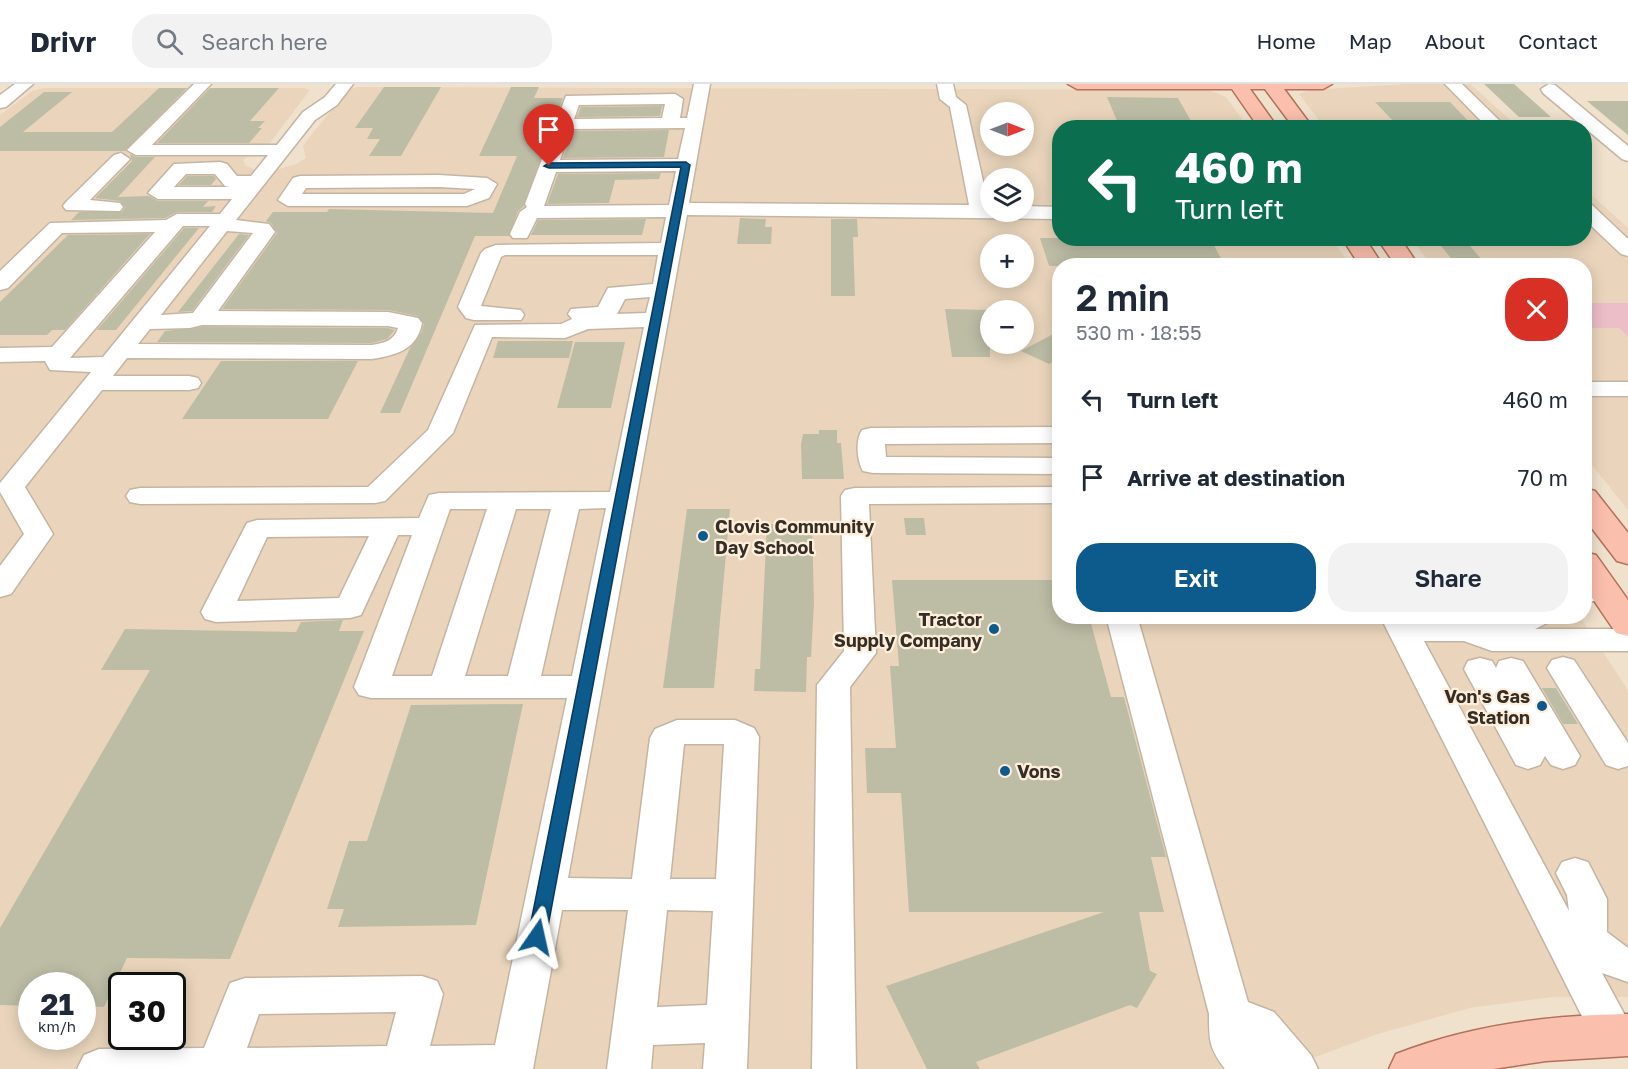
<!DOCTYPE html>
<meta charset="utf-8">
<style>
:root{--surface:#fff;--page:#f2f2f3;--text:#1f2937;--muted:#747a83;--line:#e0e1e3;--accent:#0d5a8d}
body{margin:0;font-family:"Golos Text",sans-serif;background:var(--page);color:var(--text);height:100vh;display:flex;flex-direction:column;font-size:22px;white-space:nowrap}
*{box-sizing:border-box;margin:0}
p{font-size:20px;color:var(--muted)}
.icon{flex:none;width:33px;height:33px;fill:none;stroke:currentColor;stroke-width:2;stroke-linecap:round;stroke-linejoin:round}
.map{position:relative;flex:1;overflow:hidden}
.panel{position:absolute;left:1052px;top:174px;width:540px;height:366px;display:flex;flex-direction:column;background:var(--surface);border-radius:24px;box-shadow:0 3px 15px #0003}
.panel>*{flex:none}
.banner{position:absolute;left:1052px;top:36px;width:540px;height:126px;border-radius:24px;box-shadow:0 3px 15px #0003;background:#0b6e4f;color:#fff;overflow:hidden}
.needle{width:39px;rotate:90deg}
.controls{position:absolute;left:980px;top:18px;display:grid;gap:12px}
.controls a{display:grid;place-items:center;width:54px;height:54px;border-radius:50%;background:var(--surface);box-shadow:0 3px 15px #0003;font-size:30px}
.speed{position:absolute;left:18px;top:888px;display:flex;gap:12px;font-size:30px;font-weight:700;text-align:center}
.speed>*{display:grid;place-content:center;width:78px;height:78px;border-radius:50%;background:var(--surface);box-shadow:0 3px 15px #0003;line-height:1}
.speed small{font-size:15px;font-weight:400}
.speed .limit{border:3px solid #111;border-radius:9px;background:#fff;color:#111}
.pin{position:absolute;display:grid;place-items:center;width:51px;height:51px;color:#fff;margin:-62px -26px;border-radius:50% 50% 50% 0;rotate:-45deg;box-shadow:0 0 6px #0007}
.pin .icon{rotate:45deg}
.me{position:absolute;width:66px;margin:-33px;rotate:11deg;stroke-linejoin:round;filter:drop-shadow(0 0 4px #0008)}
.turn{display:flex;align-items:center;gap:21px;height:126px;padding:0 24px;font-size:27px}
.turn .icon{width:78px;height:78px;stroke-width:2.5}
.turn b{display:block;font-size:42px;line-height:51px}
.round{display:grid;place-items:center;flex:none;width:63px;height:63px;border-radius:24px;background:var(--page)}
.summary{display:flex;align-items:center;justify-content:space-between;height:102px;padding:0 24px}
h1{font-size:36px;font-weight:600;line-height:45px}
.primary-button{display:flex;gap:12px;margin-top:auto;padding:12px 24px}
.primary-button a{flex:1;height:69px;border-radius:24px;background:var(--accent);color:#fff;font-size:24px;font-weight:600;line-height:69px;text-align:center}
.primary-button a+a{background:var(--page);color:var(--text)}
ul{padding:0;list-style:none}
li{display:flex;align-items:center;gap:18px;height:78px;padding:0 24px}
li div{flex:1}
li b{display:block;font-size:22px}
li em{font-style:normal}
header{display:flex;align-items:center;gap:36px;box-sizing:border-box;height:84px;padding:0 30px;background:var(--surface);border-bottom:2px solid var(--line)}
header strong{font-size:28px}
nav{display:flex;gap:33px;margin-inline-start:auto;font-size:21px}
.search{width:420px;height:54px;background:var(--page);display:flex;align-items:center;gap:15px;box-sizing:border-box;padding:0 21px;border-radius:24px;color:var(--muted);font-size:22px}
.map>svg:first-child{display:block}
.built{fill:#ead5bc;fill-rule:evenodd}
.green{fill:#ebbec8}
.building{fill:#bdbda6}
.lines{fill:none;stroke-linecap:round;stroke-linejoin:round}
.minor-casing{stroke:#c4b5a3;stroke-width:3}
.major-casing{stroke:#b3715a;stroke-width:3}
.minor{fill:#fff;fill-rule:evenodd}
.major{fill:#fbbfad;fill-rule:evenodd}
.route{fill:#0d5a8d;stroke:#083a5c;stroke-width:1.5}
.poi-dot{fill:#0d5a8d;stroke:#feeeda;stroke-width:2}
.labels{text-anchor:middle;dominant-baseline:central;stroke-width:4.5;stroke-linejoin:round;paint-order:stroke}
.poi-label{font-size:18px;font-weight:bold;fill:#342e27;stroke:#feeeda;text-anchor:start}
</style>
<header>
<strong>Drivr</strong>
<div class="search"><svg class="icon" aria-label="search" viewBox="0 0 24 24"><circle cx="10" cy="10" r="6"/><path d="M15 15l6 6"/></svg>Search here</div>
<nav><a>Home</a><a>Map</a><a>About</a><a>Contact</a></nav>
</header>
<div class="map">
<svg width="1628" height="985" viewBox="0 0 1628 985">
<rect width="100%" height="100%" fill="#f0e1cd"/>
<g class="built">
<polygon points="1405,0 1470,0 1518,43 1324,43 1299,10 1309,6"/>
<path d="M357 3 1209 6 1226 13 1248 43 1059 44V154L1331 155 1351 181 1059 182V532L1580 533 1628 606V913H1552L1469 924 1375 951 1310 975 1291 985H0V31L32 7 43 4H304L310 6 269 60 243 76 246 82 254 85H279L296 80 306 74 303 62 307 56 348 6ZM990 28H1023V62H990ZM990 94H1023V128H990ZM990 160H1023V194H990ZM990 226H1023V260H990ZM32 902H82V952H32ZM122 902H172V952H122Z"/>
<polygon points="1584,104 1628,144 1628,219 1584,219 1584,182 1431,181 1412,155 1584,154"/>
<polygon points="1584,244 1619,244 1628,253 1628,426 1584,371"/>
</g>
<polygon class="green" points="1584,219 1628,219 1628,253 1619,244 1584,244"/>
<g class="building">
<polygon points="1484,0 1514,0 1551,33 1519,33"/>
<polygon points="384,3 441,3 401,72 369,72 380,55 367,55 373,44 355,44"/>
<polygon points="511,3 539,3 534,14 563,14 524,122 518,127 509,152 475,152 400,329 380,329 410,264 421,249 424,240 418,232 388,226 222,225 277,149 271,139 266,137 273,128 327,128 329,125 493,129 517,72 479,72"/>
<polygon points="159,4 187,4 125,67 0,67 0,43 44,8 72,8 23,48 112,48"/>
<polygon points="210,4 279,4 250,37 265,37 258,44 262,44 249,59 157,59"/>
<polygon points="1107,13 1178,14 1195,44 1120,44"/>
<polygon points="1587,17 1628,17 1628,51 1611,37"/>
<polygon points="1375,18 1450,18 1473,42 1397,41"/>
<polygon points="662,22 660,32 577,33 581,23"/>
<polygon points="669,46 664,73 563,74 572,47"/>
<polygon points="130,70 136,73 155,73 118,113 149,112 158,117 208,117 203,123 216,122 212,128 177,128 165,134 71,136 79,128 122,128 125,123 120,117 95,114 132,77"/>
<polygon points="661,89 659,95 615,96 609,119 547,120 558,90"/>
<polygon points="187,92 214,92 216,95 211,101 179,101"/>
<polygon points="740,134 766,135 765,143 772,143 771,160 737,160"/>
<polygon points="646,135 642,151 531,151 538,136"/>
<polygon points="831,135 857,135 858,153 853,153 855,212 831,212"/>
<polygon points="184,144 199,144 116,246 97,246"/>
<polygon points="150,150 65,246 52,246 47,251 0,251 0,218 68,151"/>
<polygon points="239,150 249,151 192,227 178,228"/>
<polygon points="1040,154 1210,154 1224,180 1049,182"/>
<polygon points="1435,154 1463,154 1483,177 1453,177"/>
<polygon points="945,225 990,226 990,273 952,273"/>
<polygon points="202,243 388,244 395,246 387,255 372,259 157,258 165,247"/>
<polygon points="1059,247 1059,274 1049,280 1021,267"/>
<polygon points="498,257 573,257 569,274 493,274"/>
<polygon points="575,258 625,258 611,324 557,324"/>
<polygon points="221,277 358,277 328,335 182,335"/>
<polygon points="819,346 837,346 837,359 841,359 844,395 802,395 801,360 803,350 819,350"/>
<polygon points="687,425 730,425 714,604 663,604"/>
<polygon points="904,434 924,434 926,451 906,451"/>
<polygon points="767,440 812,440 814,519 811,573 807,573 806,608 754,607 755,585 760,585"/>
<polygon points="892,496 1059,496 1059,532 1089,532 1111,613 1124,613 1166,773 1151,773 1164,828 1139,828 1150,887 1157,890 1137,924 1130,921 976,978 980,985 927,985 886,902 1104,828 909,828 901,709 867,709 865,664 896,664 890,582 899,582"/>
<polygon points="343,536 339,547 364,547 230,875 127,874 104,923 82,922 82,902 32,902 32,922 0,921 0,844 150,586 101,586 125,545 296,548 301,538"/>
<polygon points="1542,604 1556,604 1578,640 1563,640"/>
<polygon points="523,620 476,841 338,843 344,825 327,825 349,757 367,757 411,621"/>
</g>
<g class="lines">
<g class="minor-casing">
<g id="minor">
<polygon points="15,0 33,0 6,23 0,24 0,11"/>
<path d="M194 0H211L152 61H277L303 28 325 13 336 0H353L337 21 315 36 236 136 269 140 275 148 218 227 388 228 418 234 422 239C417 266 396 271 372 275L127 274 113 292H189L198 294 201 299 198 304 189 306H102L25 403 53 450 11 510 0 513V482L24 450 0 408V399L91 288 50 286 45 277 0 278V264L52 263 155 148 62 149 8 204 0 206V187L50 139 166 136 177 130H220L232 115H158L148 109 174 80 220 78 227 80 237 92H251L268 71H136L127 66ZM186 90H215L225 102 230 103H174ZM183 142H210L103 273 70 274ZM227 147 253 149 193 229 161 231ZM202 241 388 242 398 244C394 257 384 259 372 261L138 260 150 245 190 244Z"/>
<path d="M694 0H710L689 119 969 121 950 23 940 15 937 0H953L956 13 966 21 990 128H1023V122L1059 123V135L687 131 568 794 632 795 650 654 655 645 677 636H735L754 644 759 653 747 985H703L705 959 653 961 651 985H607L628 826H562L533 985H77L84 971 99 965 204 964 230 899 245 894 422 892 437 897 443 910 430 962 495 961 567 614H371L359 611 354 603 412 451H398L361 531 350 534 216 538 205 535 201 528 247 439 257 436 419 434 429 411 439 409 610 408 644 243 588 245 565 254 492 253 453 349 385 417 375 419 140 420 130 418 126 412 130 406 140 404 368 403 428 346 475 241 561 240 572 235 568 230 571 225 598 223 608 204 653 200 658 171H505L501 173 481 222 521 226 524 231 521 236H474L466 234 458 223 481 169 485 165 496 161 661 159 666 133 537 134 527 154H513L510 150 520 128 527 123 525 120 566 12 675 10 683 15 680 34H687ZM665 20 662 34 574 35 579 21ZM685 44 678 75 560 76 570 45ZM676 87 669 121 544 122 556 88ZM650 213 646 229 617 230 625 215ZM606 424 572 592H541L579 425ZM450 425H487L432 592H392ZM516 425H551L508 592H465ZM369 452 339 514 237 517 267 453ZM684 660H724L716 795H670ZM667 826 713 827 707 921 657 923ZM396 928 387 962 247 964 259 930Z"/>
<polygon points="1445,0 1462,0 1507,44 1488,44"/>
<polygon points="1549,0 1555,1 1628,62 1628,77 1622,75 1543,9 1541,5"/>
<polygon points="121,69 130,75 90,116 120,119 123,123 120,127 66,126 63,122 66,118 114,71"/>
<path d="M439 91 487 94 497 100 489 114 467 122H288L278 116 293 94 300 92ZM439 103 475 105 464 110H302L306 104Z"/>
<polygon points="1584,118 1591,120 1628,155 1628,172 1621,170 1584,135"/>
<rect x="1584" y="298" width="44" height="14"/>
<path d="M1059 343V359L885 360 886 373 1059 374V390L873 389 863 387C857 377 855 356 862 346L871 344Z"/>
<polygon points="1059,403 1059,419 869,420 876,569 850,603 856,985 812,985 817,601 844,567 841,412 845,406 855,404"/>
<polygon points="1584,498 1616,501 1620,508 1616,515 1584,518"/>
<path d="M1106 532H1137L1248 918 1274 928 1311 971 1318 985H1225C1209 964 1209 956 1209 930Z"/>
<polygon points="1380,532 1411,532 1413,537 1466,537 1476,539 1479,532 1551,532 1547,539 1535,545 1628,545 1628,567 1492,567 1464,557 1424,557 1569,827 1567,811 1556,789 1562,778 1575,774 1588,778 1607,815 1607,848 1628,864 1628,898 1602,889 1628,937 1628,965 1613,970 1598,964"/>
<polygon points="1563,573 1574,576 1628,659 1628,682 1618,685 1606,681 1547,584 1552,576"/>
<polygon points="1480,574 1492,577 1496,584 1499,577 1511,574 1523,577 1580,672 1575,681 1563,685 1551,681 1545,672 1540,681 1528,685 1516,681 1464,585 1468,577"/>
</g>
</g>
<g class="major-casing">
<g id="major">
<polygon points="1068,0 1332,0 1323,5 1284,5 1313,44 1294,44 1265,5 1250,5 1278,44 1259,44 1232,5 1077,5"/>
<polygon points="1342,154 1365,154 1383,182 1360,182"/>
<polygon points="1377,154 1400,154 1419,182 1396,182"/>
<polygon points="1584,404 1595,407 1628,449 1628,480 1617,477 1584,434"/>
<polygon points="1584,468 1596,471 1628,516 1628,552 1616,549 1584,502"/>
<path d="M1628 930V972L1546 977 1493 985H1389L1396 970C1470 941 1549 931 1628 930Z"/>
</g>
</g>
<use href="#minor" class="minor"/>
<use href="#major" class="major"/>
</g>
<polygon class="route" points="686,78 690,81 546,853 544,858 537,860 531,858 528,853 681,83 549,84 544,82 549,79"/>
<g class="poi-dot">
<circle cx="703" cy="452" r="6"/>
<circle cx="994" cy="545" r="6"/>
<circle cx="1542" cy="622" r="6"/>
<circle cx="1005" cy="687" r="6"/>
</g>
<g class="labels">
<g class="poi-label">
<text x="715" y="442">Clovis Community<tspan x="715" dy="21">Day School</tspan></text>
<text x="982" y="535" text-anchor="end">Tractor<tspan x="982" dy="21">Supply Company</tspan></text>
<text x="1530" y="612" text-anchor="end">Von's Gas<tspan x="1530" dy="21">Station</tspan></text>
<text x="1017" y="687">Vons</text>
</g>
</g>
</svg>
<div class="controls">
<a><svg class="needle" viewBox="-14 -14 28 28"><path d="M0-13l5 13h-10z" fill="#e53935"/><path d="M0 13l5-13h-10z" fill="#747a83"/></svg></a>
<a><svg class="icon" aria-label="layers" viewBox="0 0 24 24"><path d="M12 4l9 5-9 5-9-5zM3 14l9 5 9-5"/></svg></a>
<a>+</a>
<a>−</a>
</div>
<div class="speed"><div>21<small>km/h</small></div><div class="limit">30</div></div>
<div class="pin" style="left:549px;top:82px;background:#d93025"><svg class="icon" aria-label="arrive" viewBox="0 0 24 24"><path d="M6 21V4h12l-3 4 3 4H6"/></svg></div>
<svg class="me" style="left:537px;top:853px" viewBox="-20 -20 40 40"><path d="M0-17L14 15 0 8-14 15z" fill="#0d5a8d" stroke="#fff" stroke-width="4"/></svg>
<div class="banner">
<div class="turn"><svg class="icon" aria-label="left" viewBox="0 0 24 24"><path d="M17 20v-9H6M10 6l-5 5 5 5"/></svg><div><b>460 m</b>Turn left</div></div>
</div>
<section class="panel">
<div class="summary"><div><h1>2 min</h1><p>530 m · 18:55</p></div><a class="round" style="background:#d93025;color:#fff"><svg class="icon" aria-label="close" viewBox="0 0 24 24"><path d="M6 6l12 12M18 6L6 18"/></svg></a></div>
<ul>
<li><svg class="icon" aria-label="left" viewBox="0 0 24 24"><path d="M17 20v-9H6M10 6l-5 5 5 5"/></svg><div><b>Turn left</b></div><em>460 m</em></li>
<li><svg class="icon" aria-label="arrive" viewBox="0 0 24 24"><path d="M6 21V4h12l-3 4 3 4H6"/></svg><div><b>Arrive at destination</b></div><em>70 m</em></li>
</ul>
<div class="primary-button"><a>Exit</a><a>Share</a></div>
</section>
</div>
